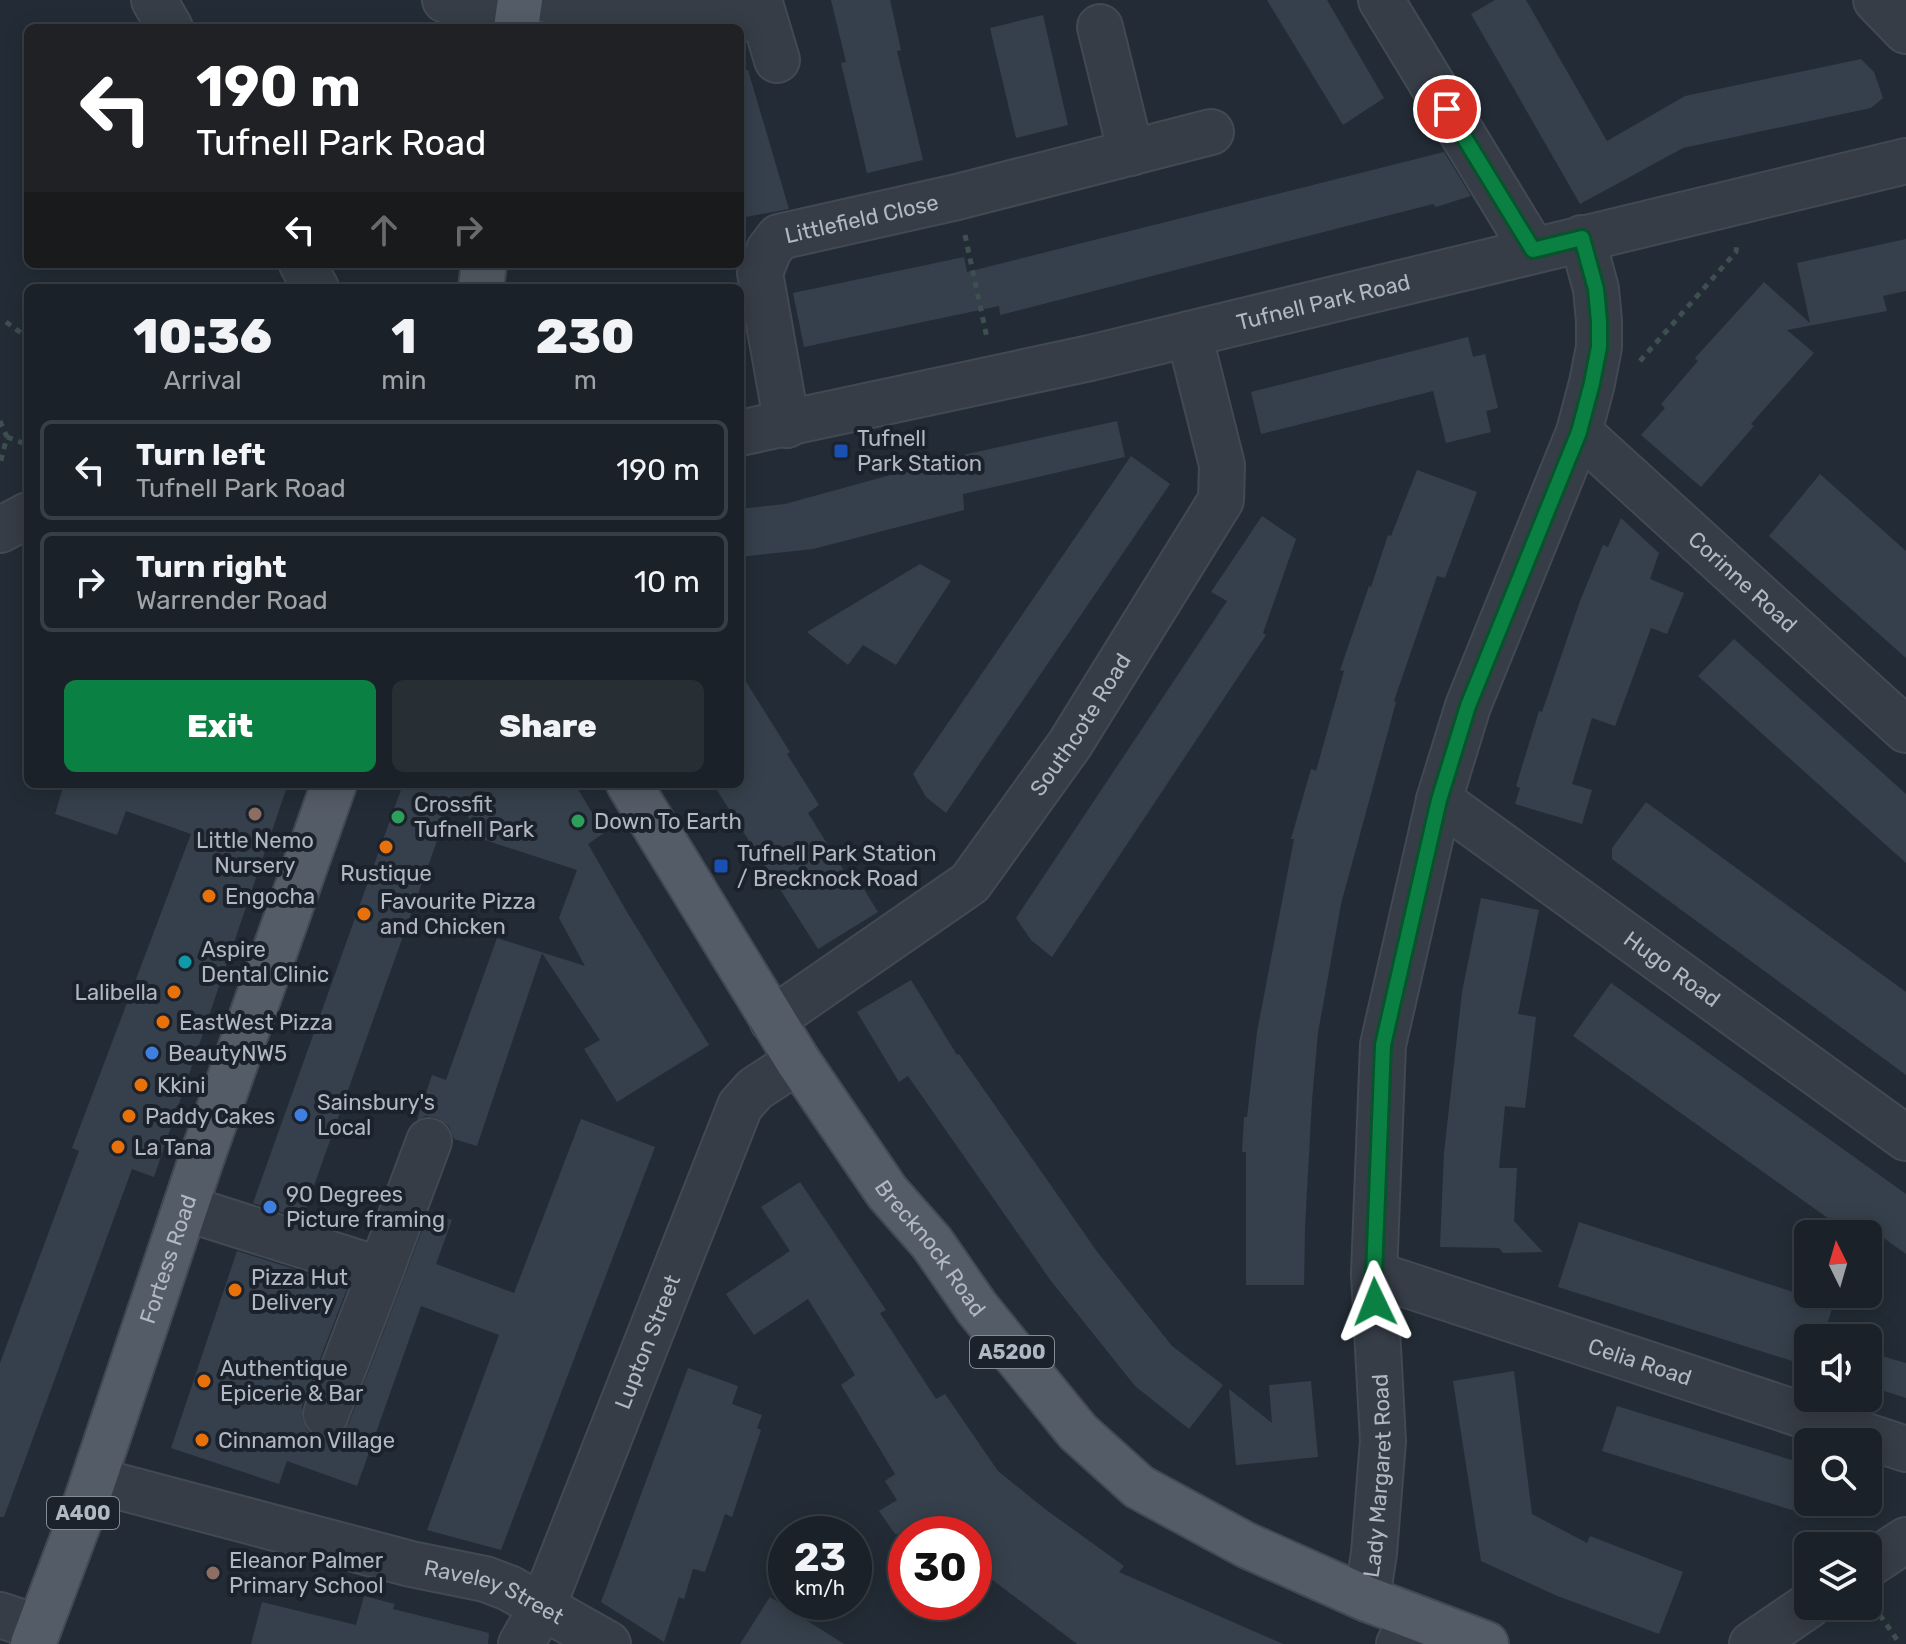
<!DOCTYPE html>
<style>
:root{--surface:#1a2128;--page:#272e34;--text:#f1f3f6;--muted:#9fa3a8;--line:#383e45;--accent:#0b8043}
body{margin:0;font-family:Rubik,sans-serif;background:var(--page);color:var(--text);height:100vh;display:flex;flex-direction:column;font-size:30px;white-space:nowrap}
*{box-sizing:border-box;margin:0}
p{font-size:26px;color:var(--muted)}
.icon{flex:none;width:44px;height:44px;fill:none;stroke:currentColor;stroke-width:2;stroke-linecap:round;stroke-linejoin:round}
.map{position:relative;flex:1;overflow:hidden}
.panel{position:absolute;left:24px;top:284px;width:720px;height:504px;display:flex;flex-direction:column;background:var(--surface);border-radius:12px;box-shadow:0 4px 20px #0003,0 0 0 2px var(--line)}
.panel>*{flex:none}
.banner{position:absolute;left:24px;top:24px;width:720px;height:244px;border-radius:12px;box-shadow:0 4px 20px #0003,0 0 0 2px var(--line);background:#202124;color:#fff;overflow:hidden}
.needle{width:52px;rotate:355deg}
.buttons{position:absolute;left:1794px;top:1220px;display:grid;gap:16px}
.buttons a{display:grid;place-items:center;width:88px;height:88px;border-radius:12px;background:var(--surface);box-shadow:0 4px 20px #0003,0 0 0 2px var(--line);font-size:40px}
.speed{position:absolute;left:768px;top:1516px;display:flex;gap:16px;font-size:40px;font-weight:700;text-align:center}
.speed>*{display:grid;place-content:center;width:104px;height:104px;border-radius:50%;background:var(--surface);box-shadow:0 4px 20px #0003,0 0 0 2px var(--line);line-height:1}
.speed small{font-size:20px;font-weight:400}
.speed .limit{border:12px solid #d22;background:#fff;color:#111}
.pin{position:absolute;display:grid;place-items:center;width:68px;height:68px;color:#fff;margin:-34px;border:4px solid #fff;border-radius:50%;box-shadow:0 2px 8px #0007}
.me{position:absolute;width:88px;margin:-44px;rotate:358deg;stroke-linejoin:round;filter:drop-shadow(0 0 6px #0008)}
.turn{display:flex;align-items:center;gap:28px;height:168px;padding:0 40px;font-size:36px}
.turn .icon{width:104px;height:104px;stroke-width:2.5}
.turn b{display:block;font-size:56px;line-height:68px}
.lanes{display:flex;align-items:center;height:76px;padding:0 40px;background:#0003;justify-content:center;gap:40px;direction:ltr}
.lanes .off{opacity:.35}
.eta{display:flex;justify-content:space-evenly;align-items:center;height:136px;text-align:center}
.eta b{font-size:48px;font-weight:800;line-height:56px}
.button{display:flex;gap:16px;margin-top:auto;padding:16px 40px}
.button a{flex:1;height:92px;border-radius:12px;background:var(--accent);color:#fff;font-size:32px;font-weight:800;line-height:92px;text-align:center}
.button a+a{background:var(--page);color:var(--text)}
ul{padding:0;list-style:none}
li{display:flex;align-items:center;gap:24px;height:100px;margin:0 16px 12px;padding:0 24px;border:4px solid var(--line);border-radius:12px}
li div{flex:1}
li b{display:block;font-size:30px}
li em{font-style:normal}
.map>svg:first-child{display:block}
.building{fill:#35404c}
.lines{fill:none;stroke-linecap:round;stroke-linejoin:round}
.minor-casing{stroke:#424953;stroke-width:48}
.major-casing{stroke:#424953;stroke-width:48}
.path{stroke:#3d4f4f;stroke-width:5;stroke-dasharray:6 6;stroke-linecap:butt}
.minor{stroke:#363d47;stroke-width:44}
.major{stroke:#545c67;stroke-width:44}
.route-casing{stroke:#07532c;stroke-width:20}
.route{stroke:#0b8043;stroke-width:14}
.transit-dot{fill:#1a4fb4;stroke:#1b222b;stroke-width:3}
.education-dot{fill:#8d6e63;stroke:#1b222b;stroke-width:3}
.leisure-dot{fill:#2e9e5b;stroke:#1b222b;stroke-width:3}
.food-dot{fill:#e8710a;stroke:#1b222b;stroke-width:3}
.culture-dot{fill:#0f9aa8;stroke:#1b222b;stroke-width:3}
.shop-dot{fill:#3f7fe0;stroke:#1b222b;stroke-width:3}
.labels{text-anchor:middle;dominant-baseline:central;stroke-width:8;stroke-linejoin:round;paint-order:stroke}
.shield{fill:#1b222b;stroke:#848b95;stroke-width:2}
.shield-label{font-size:20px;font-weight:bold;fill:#b1b8c3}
.street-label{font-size:22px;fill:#b1b8c3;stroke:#1b222b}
.poi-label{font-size:22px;fill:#b1b8c3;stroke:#1b222b;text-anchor:start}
</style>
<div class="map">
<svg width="1906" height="1644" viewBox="0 0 1906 1644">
<rect width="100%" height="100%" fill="#232c36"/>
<g class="building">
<polygon points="831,0 890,0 901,50 897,51 923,160 867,173 841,63 846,62"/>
<polygon points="1267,0 1327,0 1384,98 1343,125"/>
<polygon points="1495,0 1526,0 1607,141 1685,96 1861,59 1874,72 1883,98 1871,108 1683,148 1580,204 1471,14"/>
<polygon points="1043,15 1068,125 1016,138 990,28"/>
<polygon points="748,70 789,209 740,218 740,71"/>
<polygon points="1444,152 1471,196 1436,207 1433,204 1000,315 999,306 804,347 793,293 964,257 967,272"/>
<polygon points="1906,239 1906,291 1883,296 1887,311 1787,330 1814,353 1751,424 1754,426 1701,487 1641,435 1665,408 1661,404 1698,361 1695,358 1764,282 1810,323 1797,263"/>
<polygon points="1468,337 1473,357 1485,354 1498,408 1486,411 1491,432 1446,443 1433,391 1261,434 1251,392"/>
<polygon points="1117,421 1125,457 963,494 964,510 813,549 740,557 740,509 785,504 963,455"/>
<polygon points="1131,456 1170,484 946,813 926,797 913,774"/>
<polygon points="1417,470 1477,492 1445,578 1437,576 1394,701 1396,702 1341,904 1318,1033 1312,1100 1305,1227 1304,1285 1246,1285 1246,1152 1242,1152 1244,1117 1247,1117 1257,1032 1294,839 1291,839 1311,769 1316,771 1344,671 1340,670 1369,586 1371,587 1388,535 1391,536"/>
<polygon points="1820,474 1906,551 1906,658 1769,536"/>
<polygon points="1262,516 1296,539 1263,633 1266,635 1052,957 1031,940 1016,918 1227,601 1211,592"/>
<polygon points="1621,518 1659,553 1650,579 1684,593 1667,634 1651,628 1615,726 1592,718 1572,784 1592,790 1582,824 1515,804 1520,788 1516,786 1539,711 1542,712 1580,601 1603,545 1608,547"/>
<polygon points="920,564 951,581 896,665 863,645 848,665 807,632"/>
<polygon points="1734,639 1906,794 1906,863 1698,676"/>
<polygon points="740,672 790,752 787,754 819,805 808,813 856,890 862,886 878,912 818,949 713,784 740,784"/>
<polygon points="64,784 288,784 154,1177 132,1169 4,1517 0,1517 0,1363 79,1151 72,1148 191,834 126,811 117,835 55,814"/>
<polygon points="403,784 575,784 604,833 588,844 627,912 709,1045 617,1102 584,1049 600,1040 542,953 477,1146 454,1139 449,1126 438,1118 426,1116 417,1120 432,1075 446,1080 497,938 585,966 559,918 577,870 485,840 453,796 302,1219 253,1203"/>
<polygon points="1646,802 1906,992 1906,1075 1612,859 1612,848"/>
<polygon points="1481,898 1539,910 1518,1014 1536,1017 1525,1108 1505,1106 1499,1168 1517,1168 1514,1221 1543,1252 1503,1253 1499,1248 1440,1247 1444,1153 1462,992"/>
<polygon points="911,980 957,1055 959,1054 1098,1253 1172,1346 1223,1385 1189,1429 1135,1386 1051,1281 908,1076 899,1082 857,1012"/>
<polygon points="1611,983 1906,1194 1906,1254 1878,1234 1850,1234 1573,1036"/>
<polygon points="581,1119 655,1147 501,1550 427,1530 499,1335 421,1306 357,1486 287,1461 279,1484 171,1448 237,1251 348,1286 302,1406 302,1419 307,1430 318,1438 331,1438 342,1433 349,1423 429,1212 452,1220 436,1264 514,1293"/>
<polygon points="800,1182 886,1310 880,1313 936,1399 945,1394 998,1471 1045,1509 1124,1566 1119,1572 1283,1644 1077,1644 974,1566 974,1534 895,1534 879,1511 897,1500 885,1481 895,1474 841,1385 855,1375 808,1299 754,1335 726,1294 790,1251 761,1207"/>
<polygon points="1579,1222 1833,1305 1823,1338 1808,1338 1808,1366 1558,1287"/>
<polygon points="1868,1352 1906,1363 1906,1398 1868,1386"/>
<polygon points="688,1368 738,1386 732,1404 762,1415 757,1428 761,1430 732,1517 725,1514 705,1572 693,1569 684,1599 679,1597 664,1642 601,1602"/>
<polygon points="1514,1371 1532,1514 1587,1543 1590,1536 1683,1572 1659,1634 1555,1595 1481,1561 1453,1381"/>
<polygon points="1311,1381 1318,1457 1236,1465 1229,1389 1272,1423 1269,1385"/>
<polygon points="1617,1406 1808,1465 1808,1515 1602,1451"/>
<polygon points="364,1596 395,1604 393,1609 489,1633 488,1644 251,1644 262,1602 356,1625"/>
<polygon points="770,1597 844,1644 740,1644"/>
</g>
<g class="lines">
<g class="minor-casing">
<g id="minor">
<polyline points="154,0 170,28"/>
<polyline points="445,0 518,11"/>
<polyline points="549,0 733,22 761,13"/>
<polyline points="759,0 777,60"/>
<polyline points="1381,0 1533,250"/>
<polyline points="1876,0 1906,31"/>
<polyline points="1100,27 1131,153"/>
<polyline points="302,264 316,288"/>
<path id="s1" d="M787 425 760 273 769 250 779 237 957 197 1211 132"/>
<path id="s2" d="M1579 432 1906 730"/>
<path id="s3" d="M740 433 1090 358 1906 161"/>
<polyline points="0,530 28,515"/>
<path id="s4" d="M1439 800 1906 1138"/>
<path id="s5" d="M772 1020 970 883 1070 744 1221 500 1222 465 1189 334"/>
<polyline points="185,1208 381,1270 429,1141"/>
<path id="s6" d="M1374 1274 1906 1449"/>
<polyline points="326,1414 381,1270"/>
<path id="s7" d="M94 1480 411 1564 485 1579 509 1588 608 1644"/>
<polyline points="1868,1565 1906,1540"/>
<path id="s8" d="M1367 1599 1374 1553 1383 1441 1374 1274 1383 1045 1439 800 1468 706 1579 432 1592 383 1599 347V321L1596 289 1582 238"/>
<polyline points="0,1615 39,1628"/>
<path id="s9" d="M521 1644 543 1606 740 1106 755 1089 798 1061"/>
<polyline points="1399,1644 1414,1617"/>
<polyline points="1752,1644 1808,1606"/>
</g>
</g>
<g class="major-casing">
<g id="major">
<polyline points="516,28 520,0"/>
<polyline points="481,288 484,264"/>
<path id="s10" d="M629 784 798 1061 887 1192 932 1243 977 1308 1078 1432 1139 1487 1246 1545 1367 1599 1486 1644"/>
<path id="s11" d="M33 1644 82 1514 201 1160 334 784"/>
</g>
</g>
<g class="path">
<polyline points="965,235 987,338"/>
<polyline points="6,322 28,338"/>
<polyline points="1640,361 1736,252 1737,243"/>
<polyline points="0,421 7,437 0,464"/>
<polyline points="7,437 28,445"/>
<polyline points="1873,1605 1900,1644"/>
</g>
<use href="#minor" class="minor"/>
<use href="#major" class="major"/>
</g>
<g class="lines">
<g class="route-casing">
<polyline id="route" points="1375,1302 1374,1274 1383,1045 1439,800 1468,706 1579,432 1592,383 1599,347 1599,321 1596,289 1582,238 1533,250 1447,109"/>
</g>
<use href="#route" class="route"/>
</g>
<g class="transit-dot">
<rect x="833" y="443" width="16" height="16" rx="4"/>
<rect x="713" y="858" width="16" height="16" rx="4"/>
</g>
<g class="education-dot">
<circle cx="255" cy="814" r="8"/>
<circle cx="213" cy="1573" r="8"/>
</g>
<g class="leisure-dot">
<circle cx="398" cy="817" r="8"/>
<circle cx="578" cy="821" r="8"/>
</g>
<g class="food-dot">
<circle cx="386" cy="847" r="8"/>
<circle cx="209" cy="896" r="8"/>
<circle cx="364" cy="914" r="8"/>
<circle cx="174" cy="992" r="8"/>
<circle cx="163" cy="1022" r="8"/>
<circle cx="141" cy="1085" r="8"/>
<circle cx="129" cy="1116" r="8"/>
<circle cx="118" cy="1147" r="8"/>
<circle cx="235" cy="1290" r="8"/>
<circle cx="204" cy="1381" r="8"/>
<circle cx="202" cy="1440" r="8"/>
</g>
<circle class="culture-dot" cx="185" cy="962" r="8"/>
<g class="shop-dot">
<circle cx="152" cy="1053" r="8"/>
<circle cx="301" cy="1115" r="8"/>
<circle cx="270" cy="1207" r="8"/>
</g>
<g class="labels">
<g class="shield">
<rect x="970" y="1336" width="84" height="32" rx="6"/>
<rect x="47" y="1497" width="72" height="32" rx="6"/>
</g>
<g class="shield-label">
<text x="1012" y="1352">A5200</text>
<text x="83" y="1513">A400</text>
</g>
<g class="street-label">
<text stroke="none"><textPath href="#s1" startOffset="280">Littlefield Close</textPath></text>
<text stroke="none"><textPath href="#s3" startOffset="598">Tufnell Park Road</textPath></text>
<text stroke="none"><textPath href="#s2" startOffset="222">Corinne Road</textPath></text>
<text stroke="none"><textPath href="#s5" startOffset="434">Southcote Road</textPath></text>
<text stroke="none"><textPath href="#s4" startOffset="288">Hugo Road</textPath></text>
<text stroke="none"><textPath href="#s10" startOffset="554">Brecknock Road</textPath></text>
<text stroke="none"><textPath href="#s11" startOffset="408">Fortess Road</textPath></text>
<text stroke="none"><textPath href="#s9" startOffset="328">Lupton Street</textPath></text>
<text stroke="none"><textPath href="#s6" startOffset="280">Celia Road</textPath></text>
<text stroke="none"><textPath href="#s8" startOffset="124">Lady Margaret Road</textPath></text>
<text stroke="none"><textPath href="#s7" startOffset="416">Raveley Street</textPath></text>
</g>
<g class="poi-label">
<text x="857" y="438">Tufnell<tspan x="857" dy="25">Park Station</tspan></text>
<text x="414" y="804">Crossfit<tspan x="414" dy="25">Tufnell Park</tspan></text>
<text x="594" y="821">Down To Earth</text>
<text x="255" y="840" text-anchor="middle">Little Nemo<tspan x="255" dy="25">Nursery</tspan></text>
<text x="737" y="853">Tufnell Park Station<tspan x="737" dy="25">/ Brecknock Road</tspan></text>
<text x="386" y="873" text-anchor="middle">Rustique</text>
<text x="225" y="896">Engocha</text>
<text x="380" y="901">Favourite Pizza<tspan x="380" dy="25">and Chicken</tspan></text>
<text x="201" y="949">Aspire<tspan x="201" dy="25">Dental Clinic</tspan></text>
<text x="158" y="992" text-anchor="end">Lalibella</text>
<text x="179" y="1022">EastWest Pizza</text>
<text x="168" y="1053">BeautyNW5</text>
<text x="157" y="1085">Kkini</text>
<text x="317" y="1102">Sainsbury's<tspan x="317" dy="25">Local</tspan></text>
<text x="145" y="1116">Paddy Cakes</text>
<text x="134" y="1147">La Tana</text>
<text x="286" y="1194">90 Degrees<tspan x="286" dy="25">Picture framing</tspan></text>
<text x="251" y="1277">Pizza Hut<tspan x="251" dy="25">Delivery</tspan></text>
<text x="220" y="1368">Authentique<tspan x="220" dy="25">Epicerie &amp; Bar</tspan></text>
<text x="218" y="1440">Cinnamon Village</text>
<text x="229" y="1560">Eleanor Palmer<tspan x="229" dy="25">Primary School</tspan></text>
</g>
</g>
</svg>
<div class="buttons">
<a><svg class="needle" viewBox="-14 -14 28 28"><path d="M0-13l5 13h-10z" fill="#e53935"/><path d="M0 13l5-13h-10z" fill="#9fa3a8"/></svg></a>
<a><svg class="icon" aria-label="sound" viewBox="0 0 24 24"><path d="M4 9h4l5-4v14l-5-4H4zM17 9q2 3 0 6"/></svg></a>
<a><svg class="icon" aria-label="search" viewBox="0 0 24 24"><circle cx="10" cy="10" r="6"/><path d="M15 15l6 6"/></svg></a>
<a><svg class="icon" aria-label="layers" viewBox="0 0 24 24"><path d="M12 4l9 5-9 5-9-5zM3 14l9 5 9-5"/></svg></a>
</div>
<div class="speed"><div>23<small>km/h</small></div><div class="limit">30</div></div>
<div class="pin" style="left:1447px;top:109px;background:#d93025"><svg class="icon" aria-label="arrive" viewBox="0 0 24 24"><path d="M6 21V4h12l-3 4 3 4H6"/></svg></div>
<svg class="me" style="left:1375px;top:1302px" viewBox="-20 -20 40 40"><path d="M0-17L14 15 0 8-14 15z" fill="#0b8043" stroke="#fff" stroke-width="4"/></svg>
<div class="banner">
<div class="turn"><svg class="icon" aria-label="left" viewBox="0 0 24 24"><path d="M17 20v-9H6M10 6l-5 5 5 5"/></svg><div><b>190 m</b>Tufnell Park Road</div></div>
<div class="lanes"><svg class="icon" aria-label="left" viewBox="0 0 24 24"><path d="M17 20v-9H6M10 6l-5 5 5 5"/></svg><svg class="icon off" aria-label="ahead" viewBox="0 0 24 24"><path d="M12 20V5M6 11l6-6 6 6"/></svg><svg class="icon off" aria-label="right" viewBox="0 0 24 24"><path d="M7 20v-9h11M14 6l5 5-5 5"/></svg></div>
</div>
<section class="panel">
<div class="eta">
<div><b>10:36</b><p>Arrival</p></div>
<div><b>1</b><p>min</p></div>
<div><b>230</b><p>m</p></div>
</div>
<ul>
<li><svg class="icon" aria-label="left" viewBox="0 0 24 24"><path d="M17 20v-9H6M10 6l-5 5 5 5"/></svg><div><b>Turn left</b><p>Tufnell Park Road</p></div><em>190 m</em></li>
<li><svg class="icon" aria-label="right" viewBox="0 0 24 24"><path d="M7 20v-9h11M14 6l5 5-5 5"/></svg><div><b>Turn right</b><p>Warrender Road</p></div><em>10 m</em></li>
</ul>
<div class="button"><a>Exit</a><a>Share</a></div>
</section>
</div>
